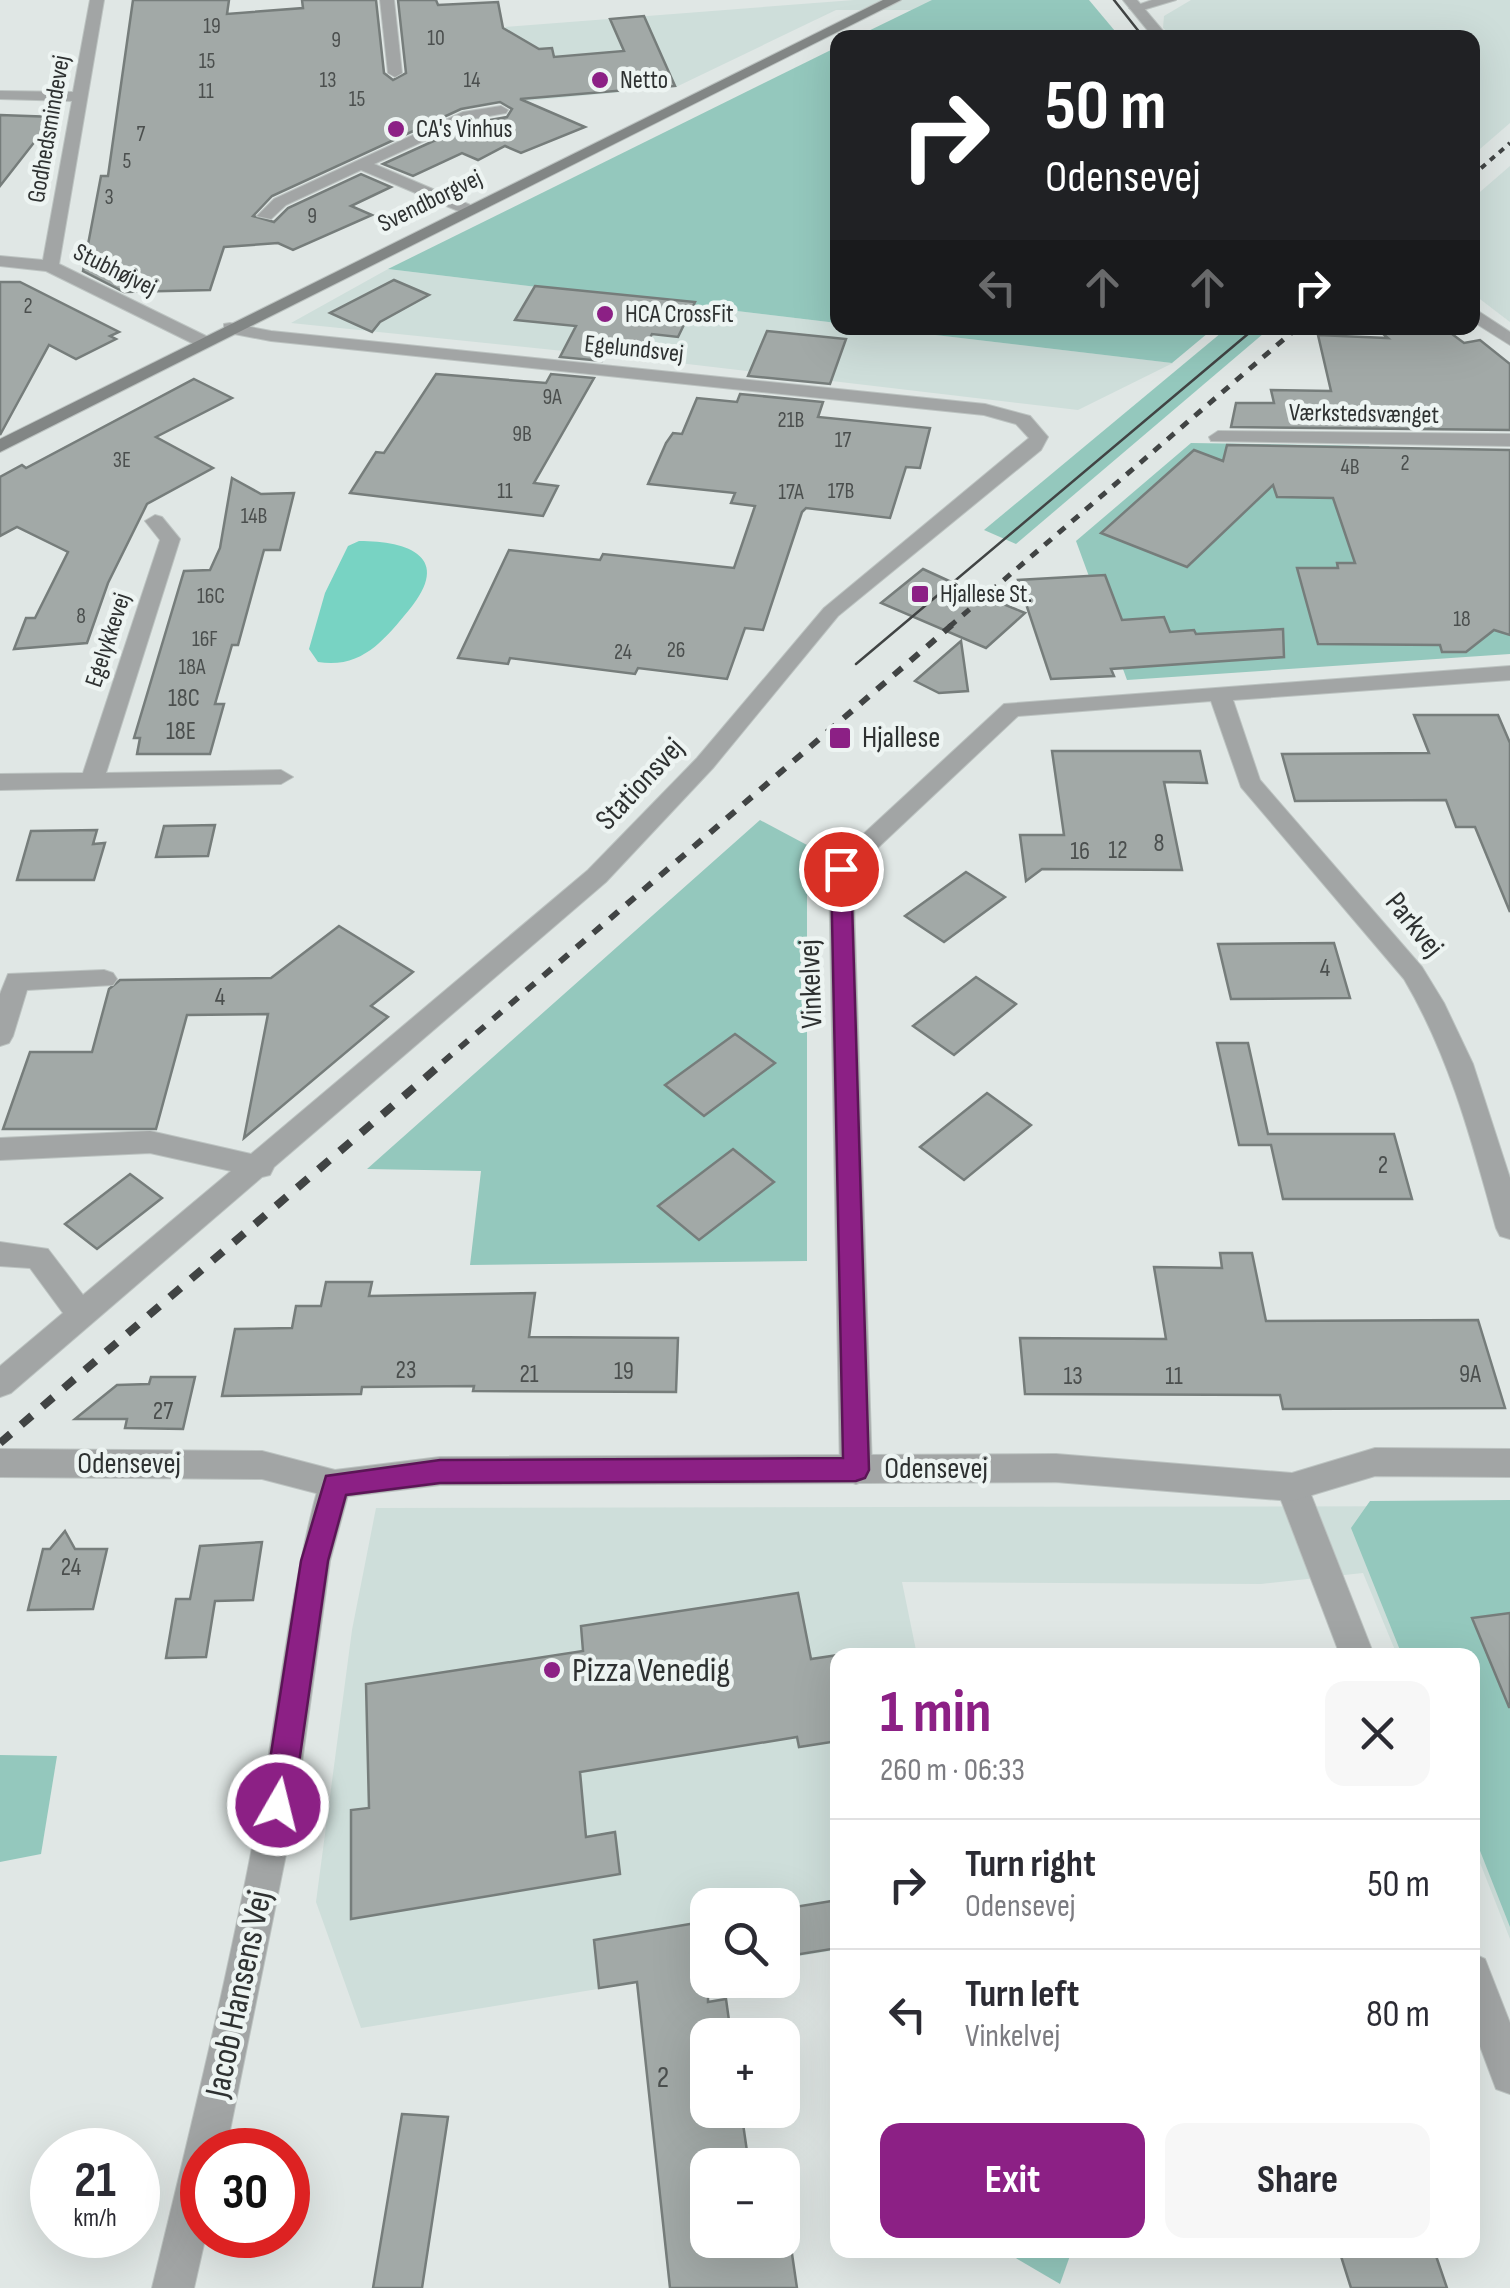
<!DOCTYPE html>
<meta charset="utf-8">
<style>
:root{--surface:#fff;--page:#f7f7f7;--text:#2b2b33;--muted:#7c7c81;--line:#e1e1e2;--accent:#8c2085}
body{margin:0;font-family:"Sofia Sans Condensed",sans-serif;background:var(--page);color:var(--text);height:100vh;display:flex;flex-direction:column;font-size:38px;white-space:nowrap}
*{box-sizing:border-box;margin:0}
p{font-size:32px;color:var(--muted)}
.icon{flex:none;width:55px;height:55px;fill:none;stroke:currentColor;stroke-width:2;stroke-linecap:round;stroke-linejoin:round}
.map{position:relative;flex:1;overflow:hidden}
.panel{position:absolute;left:830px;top:1648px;width:650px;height:610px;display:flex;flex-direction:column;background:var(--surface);border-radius:20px;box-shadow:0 10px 40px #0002}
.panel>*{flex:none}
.banner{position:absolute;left:830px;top:30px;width:650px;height:305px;border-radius:20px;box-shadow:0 10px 40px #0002;background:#202124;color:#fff;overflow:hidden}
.controls{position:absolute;left:690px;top:1888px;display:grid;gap:20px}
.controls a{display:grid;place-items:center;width:110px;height:110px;border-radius:20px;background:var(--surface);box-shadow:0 10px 40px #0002;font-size:50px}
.speed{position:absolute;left:30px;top:2128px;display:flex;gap:20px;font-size:50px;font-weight:700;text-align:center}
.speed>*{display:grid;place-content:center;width:130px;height:130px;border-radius:50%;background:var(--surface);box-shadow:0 10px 40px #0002;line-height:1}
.speed small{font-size:25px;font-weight:400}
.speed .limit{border:15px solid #d22;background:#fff;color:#111}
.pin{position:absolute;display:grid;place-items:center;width:85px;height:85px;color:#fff;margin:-42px;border:5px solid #fff;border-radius:50%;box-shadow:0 2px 10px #0007}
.me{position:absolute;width:110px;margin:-55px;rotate:8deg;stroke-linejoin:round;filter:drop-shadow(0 0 8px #0008)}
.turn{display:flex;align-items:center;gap:35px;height:210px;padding:0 50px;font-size:45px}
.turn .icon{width:130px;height:130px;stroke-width:2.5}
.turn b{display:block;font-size:70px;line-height:85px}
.lanes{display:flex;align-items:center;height:95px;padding:0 50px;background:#0003;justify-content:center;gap:50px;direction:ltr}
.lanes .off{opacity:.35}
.round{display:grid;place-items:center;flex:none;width:105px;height:105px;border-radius:20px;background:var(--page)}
.head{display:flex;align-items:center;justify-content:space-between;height:170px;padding:0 50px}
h1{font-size:60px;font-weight:700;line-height:75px;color:var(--accent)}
.cta{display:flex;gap:20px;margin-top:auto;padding:20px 50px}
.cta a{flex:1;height:115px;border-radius:20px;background:var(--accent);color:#fff;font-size:40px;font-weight:700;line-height:115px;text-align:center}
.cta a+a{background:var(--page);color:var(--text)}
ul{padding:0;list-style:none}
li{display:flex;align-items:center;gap:30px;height:130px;padding:0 50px;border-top:2px solid var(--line)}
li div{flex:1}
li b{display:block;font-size:38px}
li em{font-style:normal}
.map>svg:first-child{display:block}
.built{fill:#cededa}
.green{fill:#94c8bd}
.water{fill:#78d3c3}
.building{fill:#a2a9a7;stroke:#767d7b;stroke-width:2.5}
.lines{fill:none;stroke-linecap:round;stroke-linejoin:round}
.minor-casing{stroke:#bcc3c1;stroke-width:2}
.tertiary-casing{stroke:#bcc3c1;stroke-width:2}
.secondary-casing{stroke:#bcc3c1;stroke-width:2}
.minor{fill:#a2a5a5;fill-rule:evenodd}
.tertiary{fill:#a2a5a5;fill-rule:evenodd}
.secondary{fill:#828685;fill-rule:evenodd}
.tram{stroke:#414444;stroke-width:2.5}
.rail-far3{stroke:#414444;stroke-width:4;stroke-dasharray:6 6;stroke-linecap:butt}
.rail-far2{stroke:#414444;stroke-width:5;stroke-dasharray:9 9;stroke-linecap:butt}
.rail-far1{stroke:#414444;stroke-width:6;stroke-dasharray:11 11;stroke-linecap:butt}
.rail{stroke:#414444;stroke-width:8;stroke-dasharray:14 14;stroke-linecap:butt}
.route{fill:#8c2085;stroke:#5b1556;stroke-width:2.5}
.poi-dot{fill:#8c2085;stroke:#edf4f2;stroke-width:4}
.labels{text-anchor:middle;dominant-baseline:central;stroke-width:9;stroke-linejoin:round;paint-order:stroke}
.far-number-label{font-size:22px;fill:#4b4f4e}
.far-poi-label{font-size:25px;fill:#2e3131;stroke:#edf4f2;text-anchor:start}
.far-street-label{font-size:25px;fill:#2e3131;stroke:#edf4f2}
.number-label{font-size:25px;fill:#4b4f4e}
.poi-label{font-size:30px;fill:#2e3131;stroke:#edf4f2;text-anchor:start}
.street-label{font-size:30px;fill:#2e3131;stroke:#edf4f2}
.near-number-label{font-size:30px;fill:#4b4f4e}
.near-poi-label{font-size:35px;fill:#2e3131;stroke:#edf4f2;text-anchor:start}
.near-street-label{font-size:35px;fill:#2e3131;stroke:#edf4f2}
</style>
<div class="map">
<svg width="1510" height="2288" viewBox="0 0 1510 2288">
<rect width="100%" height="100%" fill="#e0e7e5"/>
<g class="built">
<polygon points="854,0 1089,0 1009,38 911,10 836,10 676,87 527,101 505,27"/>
<polygon points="1191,0 1510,0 1510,123 1473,155 1472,38 1173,37 1163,28 1164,16"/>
<polygon points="1510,166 1510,322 1472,293 1473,198"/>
<polygon points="388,269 837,323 838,328 876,328 1173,363 1078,410 679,363 291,323"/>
<polygon points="1510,1506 1510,1939 1473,1845 1472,1655 1397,1655 1363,1573 1261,1584 902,1582 917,1655 838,1655 837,1950 783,1959 782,1905 708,1905 707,1971 361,2028 316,1902 352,1630 376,1508"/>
</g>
<g class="green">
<polygon points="932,0 1089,0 1120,37 856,37"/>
<polygon points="837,47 837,323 388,269"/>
<polygon points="876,328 1214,328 1172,363"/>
<polygon points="1227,328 1270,328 1016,544 984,530"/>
<polygon points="1191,443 1369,446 1385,490 1510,556 1510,654 1127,680 1076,541"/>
<polygon points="760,820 807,845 807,1261 470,1265 481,1171 367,1169"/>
<polygon points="1510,1500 1510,1927 1473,1833 1472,1655 1402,1655 1351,1528 1370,1501"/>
<polygon points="0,1755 57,1756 41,1854 0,1862"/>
<polygon points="1016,2250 1072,2250 1060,2284 1014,2257"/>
</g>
<path class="water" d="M359 541C409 541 453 557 409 610 384 640 362 669 318 662L309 649 325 593 348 546Z"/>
<g class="building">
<polygon points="133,0 229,0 227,14 303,8 302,0 376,0 384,73 393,80 406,73 398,0 436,0 438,5 498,2 503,28 539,49 552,48 554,57 624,51 610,19 644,16 675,86 520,99 585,127 521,153 505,146 478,160 462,153 413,176 383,164 473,123 507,117 512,109 500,102 461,109 272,196 253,216 274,222 288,208 361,174 391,187 351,206 372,215 293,250 278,243 224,247 210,290 124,292 83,271 101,176 108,176"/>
<polygon points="0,115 54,117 0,186"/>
<polygon points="394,280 429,295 380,322 372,332 330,313"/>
<polygon points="0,282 20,282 119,332 110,336 116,339 76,359 49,345 0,435"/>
<polygon points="535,286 695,302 678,337 652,334 646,345 613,341 602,361 560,357 576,326 515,320"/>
<polygon points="1376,328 1444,328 1464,343 1480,340 1510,364 1510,430 1231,427 1236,403 1274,403 1271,390 1331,391 1318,335 1388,338"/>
<polygon points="767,331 846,339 830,384 748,376"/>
<polygon points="436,374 546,383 551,374 594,378 534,483 558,486 543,516 350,493 376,452 384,453"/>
<polygon points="194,379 232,398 156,437 213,468 147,504 108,583 87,643 14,649 26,618 35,618 68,552 17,527 0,536 0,477 22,465 26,468"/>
<polygon points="740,394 823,402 818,417 930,428 920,468 906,467 890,518 806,508 802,512 763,630 745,628 727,679 638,668 635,674 510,658 508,664 458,658 509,550 600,560 603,554 734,568 755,506 731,503 735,493 648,484 666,443 673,433 682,434 697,398 737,402"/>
<polygon points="1227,445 1510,450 1510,635 1494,630 1466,652 1442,652 1440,645 1318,644 1297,568 1338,568 1337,563 1355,563 1333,498 1277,497 1273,485 1187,567 1101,533 1194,450 1223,461"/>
<polygon points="232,478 261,494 294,493 280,550 264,550 238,645 232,645 215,704 224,704 210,754 137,754 140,738 134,738 184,571 210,570 220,548"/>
<polygon points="923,569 960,586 1025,613 986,648 881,603"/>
<polygon points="1105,575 1122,620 1164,617 1170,632 1194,630 1196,634 1283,629 1284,657 1111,669 1114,676 1051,679 1018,580"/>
<polygon points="961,641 968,691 939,693 915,681"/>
<polygon points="1414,715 1498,715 1510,743 1510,912 1475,827 1456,827 1446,800 1295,801 1282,754 1429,753"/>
<polygon points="1052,751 1200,751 1207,783 1164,782 1182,870 1042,869 1026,881 1020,835 1064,835"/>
<polygon points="215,825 208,856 156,857 164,826"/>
<polygon points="97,830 93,844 105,843 94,880 17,880 31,831"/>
<polygon points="966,872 1005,897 944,942 905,916"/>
<polygon points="339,926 413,972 371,1006 388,1017 244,1138 268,1014 187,1015 156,1129 3,1129 30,1052 92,1052 109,989 120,980 271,978"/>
<polygon points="1334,943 1350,998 1231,999 1218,944"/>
<polygon points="976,977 1016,1004 954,1055 913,1026"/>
<polygon points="735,1034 775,1063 704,1116 665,1085"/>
<polygon points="1217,1043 1248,1043 1268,1134 1394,1134 1412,1199 1283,1199 1271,1145 1239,1145"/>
<polygon points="987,1093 1031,1125 964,1180 920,1147"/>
<polygon points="733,1149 774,1182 699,1240 658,1206"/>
<polygon points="130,1174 162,1198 97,1249 65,1224"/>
<polygon points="1220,1253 1252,1253 1266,1321 1478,1320 1505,1408 1283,1409 1280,1395 1025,1394 1020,1338 1166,1339 1154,1267 1222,1268"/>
<polygon points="326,1282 372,1282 369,1296 535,1293 529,1337 678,1338 676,1392 473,1391 474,1386 362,1387 361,1394 222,1396 235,1329 292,1328 296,1306 321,1306"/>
<polygon points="151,1377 195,1377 183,1429 125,1428 127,1419 75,1419 117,1385 149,1384"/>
<polygon points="65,1531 75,1549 107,1549 93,1609 28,1610 43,1549 50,1549"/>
<polygon points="262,1542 253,1600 215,1601 206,1657 166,1658 176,1599 190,1599 200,1546"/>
<polygon points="798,1593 811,1659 838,1655 838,1741 799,1747 797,1737 580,1772 586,1837 615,1832 620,1874 351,1919 351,1810 369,1808 366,1684 583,1651 581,1626"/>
<polygon points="1510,1613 1510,1707 1509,1707 1472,1618"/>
<polygon points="838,1900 838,1948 782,1957 782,1909"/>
<polygon points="708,1921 708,2002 726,1999 731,2035 708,2035 708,2110 741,2110 749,2165 708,2165 708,2240 790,2240 797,2288 670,2288 637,1982 599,1988 594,1940"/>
<polygon points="402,2114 448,2117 422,2288 373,2288"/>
<polygon points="1339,2250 1434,2250 1447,2288 1351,2288"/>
</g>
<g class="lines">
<g class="minor-casing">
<g id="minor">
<polygon points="90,0 104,0 59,264 210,338 210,346 198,346 46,271 0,266 0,256 43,260 72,101 0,99 0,91 73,92"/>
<polygon points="380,0 394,0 402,73 395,77 388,73"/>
<polygon points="1152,0 1176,0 1136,12 1129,8"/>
<polygon points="501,106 508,110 506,113 472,119 374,164 475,207 475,213 463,213 361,170 286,205 271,219 257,216 274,199 463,112"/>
<polygon points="230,323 271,331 985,404 1030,416 1048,437 1041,450 838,616 713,768 606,882 274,1167 270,1175 262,1177 11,1393 0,1397 0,1366 63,1313 30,1268 0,1266 0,1242 48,1249 83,1295 231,1171 150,1153 0,1160 0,1138 150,1131 251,1154 588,870 697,758 824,608 1029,438 1016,424 984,415 271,341 224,332 224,324"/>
<polygon points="1218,431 1510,434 1510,446 1211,441 1209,437"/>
<polygon points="155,515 162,517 180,539 106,773 281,770 293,777 281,784 0,790 0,774 83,773 160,540 145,521"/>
<path d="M1510 666V680L1233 700 1260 780 1422 967 1444 1003 1473 1064 1510 1178V1239L1500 1236 1496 1228C1472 1142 1450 1057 1404 979L1241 787 1211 701 1018 716 853 871 872 1470 867 1480 856 1484 845 1480 840 1470 829 869 832 863 1004 704Z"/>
<polygon points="104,970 113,973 117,979 113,985 27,990 13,1036 9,1043 0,1046 0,994 8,974"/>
<path d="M335 1470 346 1474 351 1484 330 1561 296 1805 226 2150H202V2235H206L194 2288H152C191 2128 230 1968 260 1806 280 1698 290 1590 319 1484L324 1474Z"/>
<polygon points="1292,1473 1303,1477 1308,1487 1374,1655 1340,1655 1276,1487 1281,1477"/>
<polygon points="1472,1953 1485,1959 1510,2023 1510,2094 1496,2089 1472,2025"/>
</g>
</g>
<g class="tertiary-casing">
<g id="tertiary">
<polygon points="1123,0 1137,0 1169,38 1154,38"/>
<polygon points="1472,307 1510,332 1510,345 1472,321"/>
<polygon points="1375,1448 1510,1449 1510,1477 1375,1476 1292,1501 1056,1482 440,1485 335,1498 262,1479 0,1477 0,1449 262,1451 335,1470 440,1457 1056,1454 1292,1473"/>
</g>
</g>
<g class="secondary-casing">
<polygon id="secondary" points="883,0 901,0 0,452 0,439"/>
</g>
<use href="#minor" class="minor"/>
<use href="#tertiary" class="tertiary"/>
<use href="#secondary" class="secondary"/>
<g class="tram">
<polyline points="1114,0 1144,38"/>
<polyline points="856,664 1255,328"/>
</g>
<polyline class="rail-far3" points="1472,176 1510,143"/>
<polyline class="rail-far2" points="949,627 1297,328"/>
<polyline class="rail-far1" points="443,1062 952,625"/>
<polyline class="rail" points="0,1443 446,1060"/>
</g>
<polygon class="route" points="841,862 851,869 869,1470 865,1478 856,1481 440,1483 346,1495 328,1561 293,1805 288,1816 278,1820 268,1816 263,1805 301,1561 326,1476 440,1460 843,1458 831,869"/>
<g class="poi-dot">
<circle cx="600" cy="80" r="10"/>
<circle cx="396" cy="129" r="10"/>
<circle cx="605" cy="314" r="10"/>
<rect x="910" y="584" width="20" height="20" rx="5"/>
<rect x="828" y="726" width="24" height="24" rx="5"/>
<circle cx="552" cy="1670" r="10"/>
</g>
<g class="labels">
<g class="far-number-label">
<text x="212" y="26">19</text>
<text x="436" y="38">10</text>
<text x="336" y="40">9</text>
<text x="207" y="61">15</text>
<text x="328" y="80">13</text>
<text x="472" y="80">14</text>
<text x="206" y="91">11</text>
<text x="357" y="99">15</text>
<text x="141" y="134">7</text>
<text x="127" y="161">5</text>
<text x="109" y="197">3</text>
<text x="312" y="216">9</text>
<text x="28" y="306">2</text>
<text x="552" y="397">9A</text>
<text x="791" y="420">21B</text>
<text x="522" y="434">9B</text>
<text x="843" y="440">17</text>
<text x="122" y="460">3E</text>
<text x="1405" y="463">2</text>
<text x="1350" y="467">4B</text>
<text x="505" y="491">11</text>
<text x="841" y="491">17B</text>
<text x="791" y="492">17A</text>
<text x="254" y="516">14B</text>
<text x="211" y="596">16C</text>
<text x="81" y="616">8</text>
<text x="1462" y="619">18</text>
<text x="205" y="639">16F</text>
<text x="676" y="650">26</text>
<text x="623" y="652">24</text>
<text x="192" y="667">18A</text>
</g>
<g class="far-poi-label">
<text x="620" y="80">Netto</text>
<text x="416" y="129">CA's Vinhus</text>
<text x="625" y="314">HCA CrossFit</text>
<text x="940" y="594">Hjallese St.</text>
</g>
<g class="far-street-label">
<text transform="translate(49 129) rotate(-80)">Godhedsmindevej</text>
<text transform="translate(430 201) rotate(-26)">Svendborgvej</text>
<text transform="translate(115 270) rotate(26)">Stubhøjvej</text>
<text transform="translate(634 349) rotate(6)">Egelundsvej</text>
<text transform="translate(1364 414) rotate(1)">Værkstedsvænget</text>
<text transform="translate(108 640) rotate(-72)">Egelykkevej</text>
</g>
<g class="number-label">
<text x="184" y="698">18C</text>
<text x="181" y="731">18E</text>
<text x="1159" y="843">8</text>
<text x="1118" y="850">12</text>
<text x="1080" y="851">16</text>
<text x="1325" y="968">4</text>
<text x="220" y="997">4</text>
<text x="1383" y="1165">2</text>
<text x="406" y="1370">23</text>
<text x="624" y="1371">19</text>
<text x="529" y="1374">21</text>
<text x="1470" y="1374">9A</text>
<text x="1073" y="1376">13</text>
<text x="1174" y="1376">11</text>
<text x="163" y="1411">27</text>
<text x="71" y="1567">24</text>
</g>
<g class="poi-label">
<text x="862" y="738">Hjallese</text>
</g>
<g class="street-label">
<text transform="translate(640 784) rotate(-47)">Stationsvej</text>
<text transform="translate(1414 925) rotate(51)">Parkvej</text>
<text transform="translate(811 984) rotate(-92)">Vinkelvej</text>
<text x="129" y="1464">Odensevej</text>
<text x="936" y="1469">Odensevej</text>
</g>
<g class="near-number-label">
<text x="663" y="2078">2</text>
</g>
<g class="near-poi-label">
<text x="572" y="1670">Pizza Venedig</text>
</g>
<g class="near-street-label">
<text transform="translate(239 1994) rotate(-78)">Jacob Hansens Vej</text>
</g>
</g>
</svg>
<div class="controls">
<a><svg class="icon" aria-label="search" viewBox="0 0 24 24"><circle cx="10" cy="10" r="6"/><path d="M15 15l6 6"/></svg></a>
<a>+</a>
<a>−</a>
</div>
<div class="speed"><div>21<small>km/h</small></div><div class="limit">30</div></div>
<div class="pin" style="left:841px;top:869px;background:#d93025"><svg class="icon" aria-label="arrive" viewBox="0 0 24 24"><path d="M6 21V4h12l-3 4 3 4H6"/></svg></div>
<svg class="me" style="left:278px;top:1805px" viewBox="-20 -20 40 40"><circle r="17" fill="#8c2085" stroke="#fff" stroke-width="3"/><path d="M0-11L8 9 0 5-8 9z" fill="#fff"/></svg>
<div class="banner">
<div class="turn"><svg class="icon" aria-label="right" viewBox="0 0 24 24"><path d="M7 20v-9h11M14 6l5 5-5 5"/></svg><div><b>50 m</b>Odensevej</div></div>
<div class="lanes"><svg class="icon off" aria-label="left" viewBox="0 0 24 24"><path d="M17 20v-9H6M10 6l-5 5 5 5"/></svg><svg class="icon off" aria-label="ahead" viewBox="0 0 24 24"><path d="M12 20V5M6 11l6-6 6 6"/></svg><svg class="icon off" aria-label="ahead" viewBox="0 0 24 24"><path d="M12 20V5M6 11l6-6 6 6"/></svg><svg class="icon" aria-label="right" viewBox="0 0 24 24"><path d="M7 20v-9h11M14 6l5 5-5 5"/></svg></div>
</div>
<section class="panel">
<div class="head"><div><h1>1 min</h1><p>260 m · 06:33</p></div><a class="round"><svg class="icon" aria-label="close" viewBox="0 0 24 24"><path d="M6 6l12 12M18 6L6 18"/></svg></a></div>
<ul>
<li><svg class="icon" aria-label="right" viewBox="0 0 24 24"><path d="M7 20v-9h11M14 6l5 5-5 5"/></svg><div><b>Turn right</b><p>Odensevej</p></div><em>50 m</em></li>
<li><svg class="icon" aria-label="left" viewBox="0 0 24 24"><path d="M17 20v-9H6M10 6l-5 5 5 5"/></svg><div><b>Turn left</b><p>Vinkelvej</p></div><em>80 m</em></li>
</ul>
<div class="cta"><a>Exit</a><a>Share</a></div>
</section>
</div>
